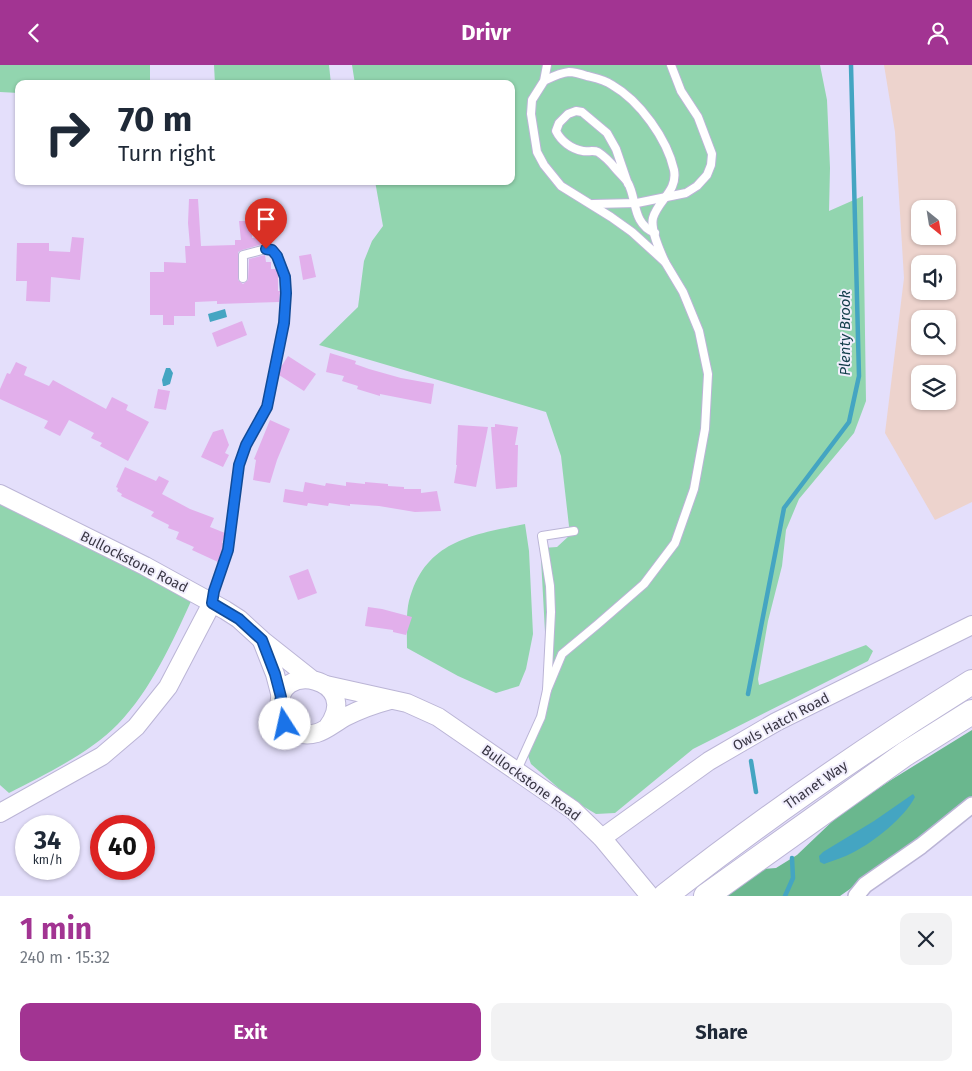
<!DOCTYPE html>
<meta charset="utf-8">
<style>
:root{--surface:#fff;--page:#f2f2f3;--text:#1f2937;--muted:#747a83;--accent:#a23492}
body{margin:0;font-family:"Fira Sans",sans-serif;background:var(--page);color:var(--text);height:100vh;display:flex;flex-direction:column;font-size:19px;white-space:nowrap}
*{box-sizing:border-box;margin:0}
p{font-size:16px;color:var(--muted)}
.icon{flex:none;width:28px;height:28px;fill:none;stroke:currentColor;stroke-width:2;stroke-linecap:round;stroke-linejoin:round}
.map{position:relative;height:831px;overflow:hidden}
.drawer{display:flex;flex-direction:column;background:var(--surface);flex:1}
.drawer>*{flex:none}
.hud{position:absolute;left:15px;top:15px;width:500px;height:105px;border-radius:10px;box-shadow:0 1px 4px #0004;background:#fff;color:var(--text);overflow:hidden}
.needle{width:32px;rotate:150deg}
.fabs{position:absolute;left:911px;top:135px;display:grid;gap:10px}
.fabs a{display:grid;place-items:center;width:45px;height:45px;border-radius:10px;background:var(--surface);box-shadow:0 1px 4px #0004;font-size:25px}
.speed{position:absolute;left:15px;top:750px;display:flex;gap:10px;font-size:25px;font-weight:700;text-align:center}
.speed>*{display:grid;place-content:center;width:65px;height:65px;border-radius:50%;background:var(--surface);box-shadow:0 1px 4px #0004;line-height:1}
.speed small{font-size:12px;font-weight:400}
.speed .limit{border:8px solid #d22;background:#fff;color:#111}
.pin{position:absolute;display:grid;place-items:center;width:42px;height:42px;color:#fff;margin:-51px -21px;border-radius:50% 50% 50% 0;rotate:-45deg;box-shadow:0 0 5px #0007}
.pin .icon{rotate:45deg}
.me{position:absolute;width:55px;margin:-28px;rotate:350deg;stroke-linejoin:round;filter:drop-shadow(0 0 4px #0008)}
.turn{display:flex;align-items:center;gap:18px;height:105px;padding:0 20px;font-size:22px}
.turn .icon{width:65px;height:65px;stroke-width:2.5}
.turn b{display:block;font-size:35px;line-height:42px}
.round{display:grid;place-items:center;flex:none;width:52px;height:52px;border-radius:10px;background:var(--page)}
.overview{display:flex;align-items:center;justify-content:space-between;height:85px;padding:0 20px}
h1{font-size:30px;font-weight:700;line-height:38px;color:var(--accent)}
.action{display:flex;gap:10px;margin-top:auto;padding:10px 20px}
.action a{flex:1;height:58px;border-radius:10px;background:var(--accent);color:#fff;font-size:20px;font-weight:700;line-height:58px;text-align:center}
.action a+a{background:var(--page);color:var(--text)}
header{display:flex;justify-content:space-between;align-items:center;height:65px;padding:0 20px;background:var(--accent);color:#fff;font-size:22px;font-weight:700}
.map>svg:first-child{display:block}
.industrial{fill:#edd3cd;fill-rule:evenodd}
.green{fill:#92d5af}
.forest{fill:#6ab78e}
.water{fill:#44a5c2}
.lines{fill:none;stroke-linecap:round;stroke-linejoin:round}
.stream{stroke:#44a5c2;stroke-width:4.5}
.building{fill:#e2afeb}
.service-casing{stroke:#bbb5d6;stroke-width:10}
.minor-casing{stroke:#bbb5d6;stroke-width:18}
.tertiary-casing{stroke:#bbb5d6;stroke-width:20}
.trunk-casing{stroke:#bbb5d6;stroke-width:26}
.service{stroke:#fff;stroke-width:8}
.minor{stroke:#fff;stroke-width:15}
.tertiary{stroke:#fff;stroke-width:18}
.trunk{stroke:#fff;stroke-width:24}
.route-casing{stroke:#114b97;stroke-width:12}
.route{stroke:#1a73e8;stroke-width:9}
.labels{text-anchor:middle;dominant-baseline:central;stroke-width:4;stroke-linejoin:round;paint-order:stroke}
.street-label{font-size:14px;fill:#393644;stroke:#f1eefd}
.water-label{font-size:15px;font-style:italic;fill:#113d4a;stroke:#f1eefd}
</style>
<header><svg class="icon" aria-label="back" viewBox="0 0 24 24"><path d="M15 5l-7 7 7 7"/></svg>Drivr<svg class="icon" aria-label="person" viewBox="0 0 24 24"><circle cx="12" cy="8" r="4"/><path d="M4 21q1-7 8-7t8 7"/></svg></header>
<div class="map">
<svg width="972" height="831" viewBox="0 0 972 831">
<rect width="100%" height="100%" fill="#e4dffb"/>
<path class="industrial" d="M884 0H972V437L935 455 885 368 904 213 895 67ZM920 144H948V171H920ZM920 199H948V226H920ZM920 254H948V281H920ZM920 309H948V336H920Z"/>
<g class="green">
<polygon points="0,0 150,0 150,19 19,19 19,28 0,27"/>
<polygon points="214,0 329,0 331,19 215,19"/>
<polygon points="352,0 820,0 827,35 830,103 829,146 863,131 866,336 854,368 799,434 786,465 782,501 768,556 758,614 759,620 866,580 873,586 868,596 693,684 615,748 596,749 571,734 531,699 527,688 546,635 546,585 541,494 543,483 557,482 570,470 561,391 546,347 319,280 358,242 364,196 372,176 383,161 375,116 511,116 511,19 355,19"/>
<path d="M0 430 192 534C173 576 151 625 118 659 90 688 44 710 9 728L0 720Z"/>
<path d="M525 459 529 486 533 569 526 604 519 621 496 628 458 611 407 583C407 569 406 554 408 541 422 477 469 470 525 459Z"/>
</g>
<polygon class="forest" points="972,665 972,731 900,789 840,831 726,831 763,804 776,803 797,790 840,749 891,715"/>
<g class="water">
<polygon points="225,244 227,252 210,257 208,249"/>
<polygon points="166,303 170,303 173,308 170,319 165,321 163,321 162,315"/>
<path d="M913 729 915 732C904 753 875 776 854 787 845 792 834 795 824 799L820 797 819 791 823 787 874 756Z"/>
</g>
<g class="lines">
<g class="stream">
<polyline points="748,629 784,443 849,357 859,311 851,0"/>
<polyline points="751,696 756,727"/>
<polyline points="785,831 793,813 792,793"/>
</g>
</g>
<g class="building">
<polygon points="189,134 198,134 201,181 235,180 235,175 241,175 239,156 253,156 252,173 262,172 263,179 242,185 238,187 238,215 243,219 248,215 249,194 265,190 266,197 271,197 271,204 276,204 278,210 278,226 280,226 279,237 217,239 217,236 195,237 195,251 174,251 174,260 163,260 163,250 150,250 150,207 164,207 164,197 186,198 185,181 190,181 188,158"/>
<polygon points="72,172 84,173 80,215 51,212 50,237 26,236 27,216 16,216 17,178 49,178 49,186 70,187"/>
<polygon points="311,189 316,212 303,215 299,191"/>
<polygon points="242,256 247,270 217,282 212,268"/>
<polygon points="330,288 356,296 355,299 369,304 401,313 434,319 431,339 380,329 380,331 357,324 358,321 342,316 344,311 326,307"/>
<polygon points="288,291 316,309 304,326 279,310 281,302"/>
<polygon points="16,297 27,302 24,310 49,321 53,315 106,344 112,332 128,340 126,345 149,357 128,396 100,381 102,378 91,373 94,368 69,355 60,371 44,363 48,356 0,334 0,324 7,308 10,309"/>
<polygon points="158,324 170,326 166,345 154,343"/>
<polygon points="270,355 290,364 277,395 270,418 253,415 256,395 254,394"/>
<polygon points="495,359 518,362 515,380 518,380 517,422 496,424 491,362 495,362"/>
<polygon points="458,360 488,362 476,422 454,418 457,400 456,400"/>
<polygon points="223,364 229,380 225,388 229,390 223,402 201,392 213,367"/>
<polygon points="125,402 156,416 159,411 169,416 162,429 190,444 214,453 210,462 225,468 222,478 223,478 222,484 218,497 192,485 194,482 176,474 179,467 168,463 169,460 151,451 154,447 121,431 122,429 117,426 118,423 116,422"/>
<polygon points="305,417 325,421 326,418 346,421 346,417 365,419 365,417 388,419 388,421 404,422 404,424 421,424 421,428 437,426 441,446 415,447 379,441 350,439 350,441 329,438 328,441 308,438 307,441 283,437 285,424 303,427"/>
<polygon points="308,504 317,528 298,535 289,511"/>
<polygon points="368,542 382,544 412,552 406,570 393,567 393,565 365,561"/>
</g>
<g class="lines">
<g class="service-casing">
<g id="service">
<path d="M544 16C552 12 559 8 569 7 574 7 581 9 587 11 595 13 605 15 612 20 640 36 667 74 674 105 678 126 658 135 653 153 650 165 660 186 665 197L632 167 611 152 561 121 544 100 537 87 531 49 532 35 544 16 547 0"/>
<path d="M628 119 616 84 607 68 582 47 576 46 568 49 559 58 556 66C561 76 571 84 583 86 587 87 594 85 598 87 604 91 611 98 615 103 619 108 625 113 628 118 637 134 632 159 655 168"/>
<polyline points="593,139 637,138 686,128 697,121 707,110 711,100 712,89 698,52 681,26 671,0"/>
<polyline points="212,538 214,526 228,485 239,400 246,380 267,342 284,258 286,228 285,212 277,191 272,185 266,184 243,190 243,213"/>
<polyline points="547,625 562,589 598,559 644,519 675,478 694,424 705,364 708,309 699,266 683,227 665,197"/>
<polyline points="517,705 541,652 547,625 551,547 550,521 542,471 574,466"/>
</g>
</g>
<g class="minor-casing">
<polyline id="minor" points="856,831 865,820 921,781 972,740"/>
</g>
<g class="tertiary-casing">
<g id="tertiary">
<polyline points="0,429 145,501 225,545 239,554 262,575 310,613"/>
<polyline points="262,576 275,609 281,632"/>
<polyline points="326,620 407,638 438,652 573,745 602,773 650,831"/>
<path d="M327 663C365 613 273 593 280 645 281 656 288 664 298 668 304 670 310 670 317 668 327 665 337 656 347 651 361 644 375 639 390 635"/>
<polyline points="0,748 102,691 136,662 168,622 212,538"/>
<polyline points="602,773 709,696 776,657 972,560"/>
</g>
</g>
<g class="trunk-casing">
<g id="trunk">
<path d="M665 831C763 754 866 683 972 617"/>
<polyline points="706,831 905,689 972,647"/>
</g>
</g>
<use href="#service" class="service"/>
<use href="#minor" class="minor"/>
<use href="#tertiary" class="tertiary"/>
<use href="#trunk" class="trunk"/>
</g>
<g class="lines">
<g class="route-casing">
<polyline id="route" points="266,184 272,185 277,191 285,212 286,228 284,258 267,342 246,380 239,400 228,485 214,526 212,538 239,554 262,575 275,609 281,632 279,641 280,650 285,659"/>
</g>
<use href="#route" class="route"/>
</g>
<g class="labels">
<g class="street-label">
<text transform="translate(134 497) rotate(27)">Bullockstone Road</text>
<text transform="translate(781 657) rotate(-28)">Owls Hatch Road</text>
<text transform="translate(531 718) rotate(36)">Bullockstone Road</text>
<text transform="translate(816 720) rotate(-35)">Thanet Way</text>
</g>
<g class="water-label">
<text transform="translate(845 268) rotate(-90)">Plenty Brook</text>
</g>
</g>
</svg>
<div class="fabs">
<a><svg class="needle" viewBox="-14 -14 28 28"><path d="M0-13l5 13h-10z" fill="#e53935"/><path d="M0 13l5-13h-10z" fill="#747a83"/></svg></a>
<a><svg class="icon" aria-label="sound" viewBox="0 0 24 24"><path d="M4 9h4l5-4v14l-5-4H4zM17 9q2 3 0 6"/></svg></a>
<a><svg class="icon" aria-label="search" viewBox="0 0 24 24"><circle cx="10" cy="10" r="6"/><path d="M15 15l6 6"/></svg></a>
<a><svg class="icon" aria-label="layers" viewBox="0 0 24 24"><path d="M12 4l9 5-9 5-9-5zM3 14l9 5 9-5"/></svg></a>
</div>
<div class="speed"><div>34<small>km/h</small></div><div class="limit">40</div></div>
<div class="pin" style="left:266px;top:184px;background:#d93025"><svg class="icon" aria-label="arrive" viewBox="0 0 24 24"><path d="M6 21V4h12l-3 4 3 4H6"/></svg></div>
<svg class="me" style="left:285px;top:659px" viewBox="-20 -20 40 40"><circle r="19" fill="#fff"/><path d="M0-13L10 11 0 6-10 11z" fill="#1a73e8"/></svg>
<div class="hud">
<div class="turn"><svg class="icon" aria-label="right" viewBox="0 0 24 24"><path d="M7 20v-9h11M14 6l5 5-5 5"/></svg><div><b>70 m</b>Turn right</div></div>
</div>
</div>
<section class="drawer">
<div class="overview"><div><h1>1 min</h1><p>240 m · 15:32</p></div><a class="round"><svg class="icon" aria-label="close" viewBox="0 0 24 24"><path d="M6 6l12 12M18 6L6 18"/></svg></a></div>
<div class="action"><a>Exit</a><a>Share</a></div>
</section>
